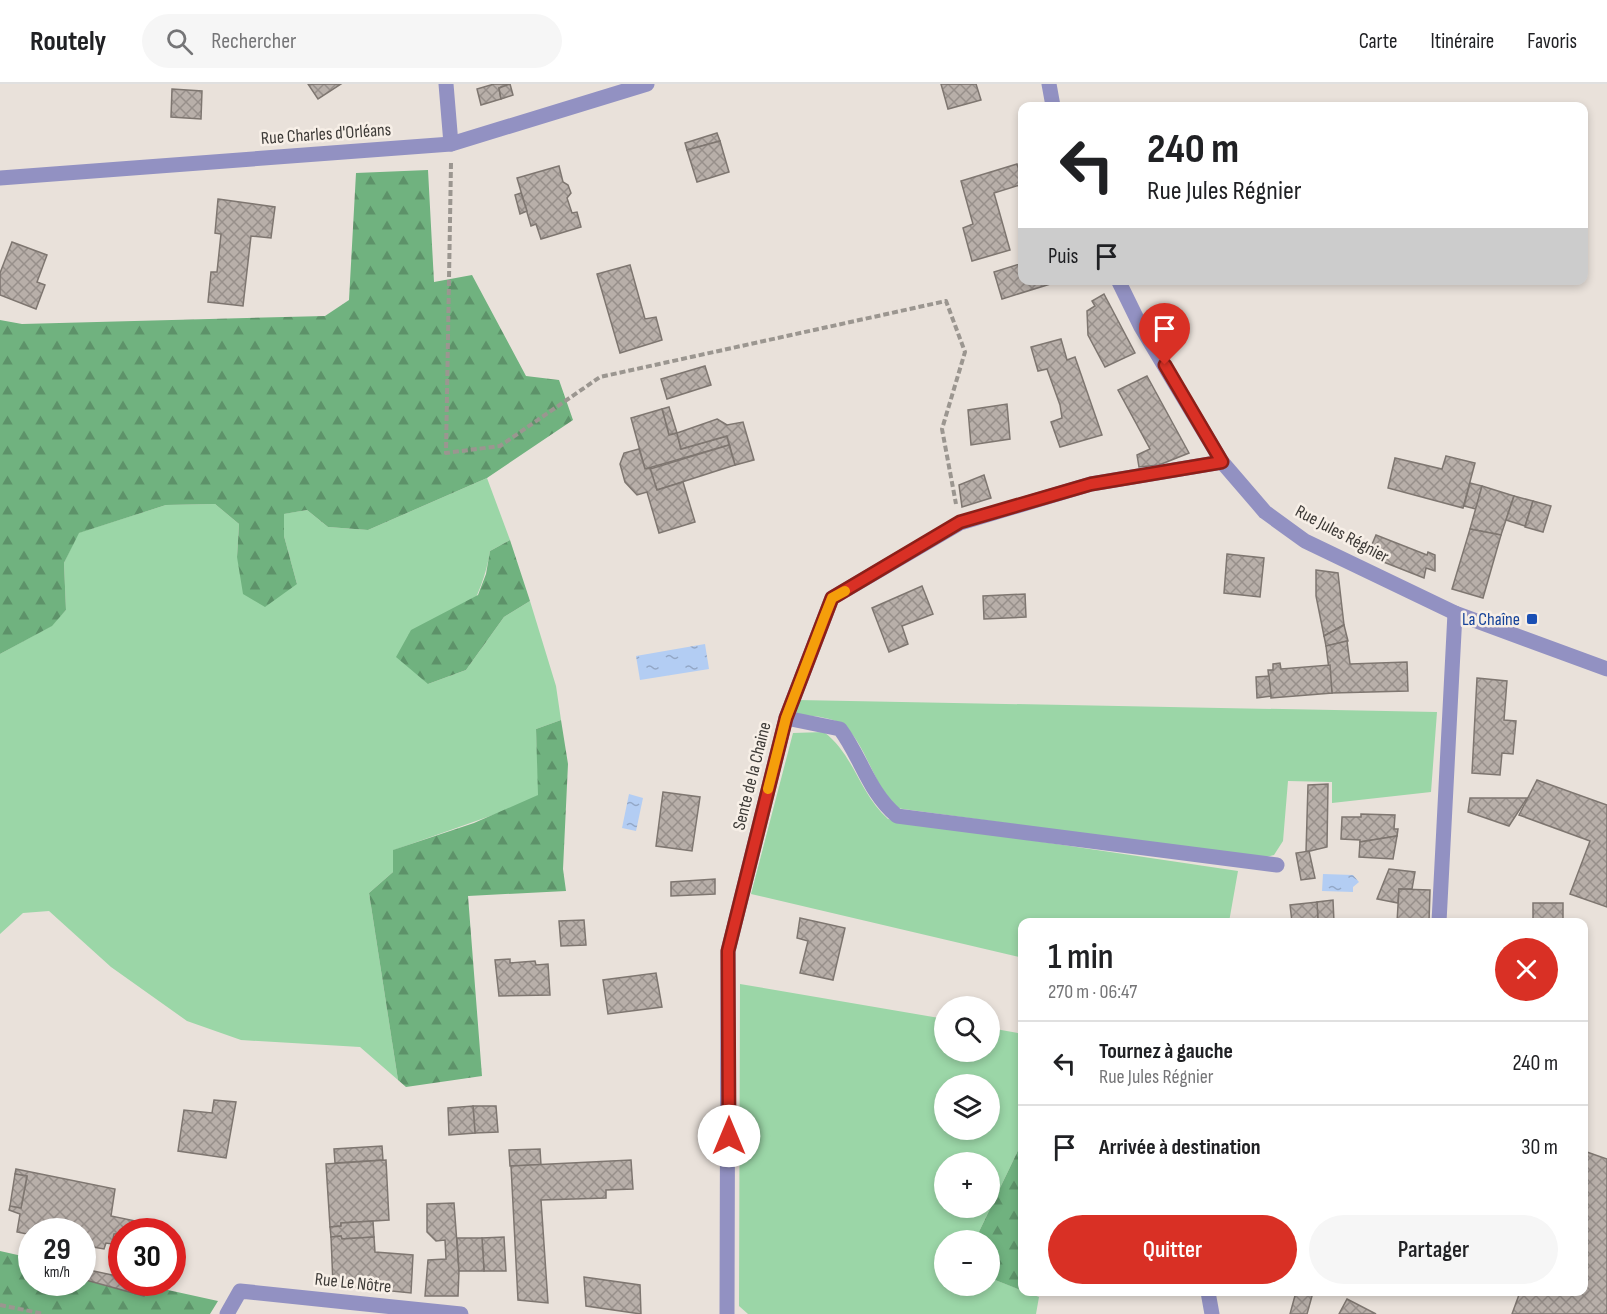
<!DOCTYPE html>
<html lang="fr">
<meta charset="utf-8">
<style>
:root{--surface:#fff;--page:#f6f6f6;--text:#202124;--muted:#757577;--line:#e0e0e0;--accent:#d93025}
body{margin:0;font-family:"Sofia Sans Condensed",sans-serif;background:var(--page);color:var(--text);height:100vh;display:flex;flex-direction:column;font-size:22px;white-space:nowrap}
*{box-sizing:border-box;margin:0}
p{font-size:20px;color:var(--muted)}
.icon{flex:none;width:33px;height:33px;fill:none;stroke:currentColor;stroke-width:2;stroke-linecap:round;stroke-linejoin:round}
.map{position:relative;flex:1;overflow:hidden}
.drawer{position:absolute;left:1018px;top:834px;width:570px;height:378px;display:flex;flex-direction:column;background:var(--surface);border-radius:12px;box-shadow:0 3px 9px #0003}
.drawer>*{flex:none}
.banner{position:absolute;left:1018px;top:18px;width:570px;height:183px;border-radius:12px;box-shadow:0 3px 9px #0003;background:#fff;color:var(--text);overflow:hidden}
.tools{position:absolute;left:934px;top:912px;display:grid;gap:12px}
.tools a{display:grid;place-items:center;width:66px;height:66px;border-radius:50%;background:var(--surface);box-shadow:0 3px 9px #0003;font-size:30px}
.speed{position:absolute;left:18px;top:1134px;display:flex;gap:12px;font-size:30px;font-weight:700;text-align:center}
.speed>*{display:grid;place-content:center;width:78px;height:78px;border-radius:50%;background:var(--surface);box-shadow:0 3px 9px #0003;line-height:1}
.speed small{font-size:15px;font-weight:400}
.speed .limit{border:9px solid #d22;background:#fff;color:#111}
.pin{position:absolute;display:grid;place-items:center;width:51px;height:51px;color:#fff;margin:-62px -26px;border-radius:50% 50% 50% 0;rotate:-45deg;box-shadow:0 0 6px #0007}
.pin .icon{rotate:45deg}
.me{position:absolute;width:66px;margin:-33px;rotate:0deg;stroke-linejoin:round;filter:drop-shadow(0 0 4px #0008)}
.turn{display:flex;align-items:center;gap:21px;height:126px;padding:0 30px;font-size:27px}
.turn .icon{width:78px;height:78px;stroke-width:2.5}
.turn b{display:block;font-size:42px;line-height:51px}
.then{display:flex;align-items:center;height:57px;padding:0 30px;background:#0003;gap:12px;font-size:22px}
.round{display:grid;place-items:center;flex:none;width:63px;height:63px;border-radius:32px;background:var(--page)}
.summary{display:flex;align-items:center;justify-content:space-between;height:102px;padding:0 30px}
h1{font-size:36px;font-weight:600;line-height:45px}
.action{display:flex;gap:12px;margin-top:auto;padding:12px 30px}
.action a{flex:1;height:69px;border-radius:36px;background:var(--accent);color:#fff;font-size:24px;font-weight:600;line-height:69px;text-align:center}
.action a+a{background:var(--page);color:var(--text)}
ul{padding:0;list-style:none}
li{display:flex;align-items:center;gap:18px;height:84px;padding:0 30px;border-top:2px solid var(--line)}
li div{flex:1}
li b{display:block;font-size:22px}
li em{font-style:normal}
header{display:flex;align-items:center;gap:36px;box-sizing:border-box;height:84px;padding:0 30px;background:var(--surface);border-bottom:2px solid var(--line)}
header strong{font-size:28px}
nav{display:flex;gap:33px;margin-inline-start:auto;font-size:21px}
.search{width:420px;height:54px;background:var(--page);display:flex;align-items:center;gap:15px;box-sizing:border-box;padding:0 21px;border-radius:33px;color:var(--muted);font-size:22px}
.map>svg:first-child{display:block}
.green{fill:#9bd6a7;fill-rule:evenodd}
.forest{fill:url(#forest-firs)}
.water{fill:url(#water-ripples)}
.building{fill:url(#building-cross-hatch);stroke:#7e7670;stroke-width:1.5}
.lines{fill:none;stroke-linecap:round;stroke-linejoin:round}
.path{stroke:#9b9690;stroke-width:4;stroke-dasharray:6 3;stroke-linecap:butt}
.minor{stroke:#9291c2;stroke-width:15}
.route-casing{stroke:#8d1f18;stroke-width:15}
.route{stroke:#d93025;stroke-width:10}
.slow{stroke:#f59e0b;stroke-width:10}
.transit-dot{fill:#1a4fb4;stroke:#f7efe7;stroke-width:2}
.labels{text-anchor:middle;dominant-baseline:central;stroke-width:5;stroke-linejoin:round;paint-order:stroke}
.street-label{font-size:18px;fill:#3d3a37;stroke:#f7efe7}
.transit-label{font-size:18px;fill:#164399;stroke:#f7efe7;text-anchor:end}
</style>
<header>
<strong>Routely</strong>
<div class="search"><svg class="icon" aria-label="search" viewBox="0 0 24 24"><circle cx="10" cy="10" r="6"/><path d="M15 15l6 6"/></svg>Rechercher</div>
<nav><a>Carte</a><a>Itinéraire</a><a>Favoris</a></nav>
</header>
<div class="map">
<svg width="1607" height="1230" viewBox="0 0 1607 1230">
<defs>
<pattern id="forest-firs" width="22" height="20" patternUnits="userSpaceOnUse" patternTransform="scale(1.5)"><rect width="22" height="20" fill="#70b27f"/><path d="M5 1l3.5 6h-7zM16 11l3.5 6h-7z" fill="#5d9269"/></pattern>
<pattern id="water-ripples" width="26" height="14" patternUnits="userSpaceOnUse" patternTransform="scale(1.5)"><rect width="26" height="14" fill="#b3cdf3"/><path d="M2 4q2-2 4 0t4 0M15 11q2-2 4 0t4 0" fill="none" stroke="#93a7c6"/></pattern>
<pattern id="building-cross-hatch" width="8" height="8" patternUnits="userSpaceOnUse" patternTransform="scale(1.5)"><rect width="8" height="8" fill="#b8afa9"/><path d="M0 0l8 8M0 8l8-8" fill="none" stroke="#978f8a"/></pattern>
</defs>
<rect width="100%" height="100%" fill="#e9e1da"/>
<g class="green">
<path d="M487 394 510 456 490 467C483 515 452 557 428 600L466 586 504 533 530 517 556 602 561 636 536 645 539 711 513 724 394 766 393 788 369 809 398 996 360 963 241 956 187 937 111 883 49 827 23 829 0 850V570L51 542 66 526 64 479 78 449 166 421 215 420 239 440 237 473 297 500 284 452 283 430 307 426 328 443 368 446Z"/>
<path d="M798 616 1437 628 1431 708 1332 719V698L1288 697 1283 757 1274 771 1262 774 896 724C873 704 863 644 833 636 821 632 808 632 796 630Z"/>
<path d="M824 648C855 672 859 709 888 735L1238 787 1229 838H1023V874L751 810 793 649Z"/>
<path d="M740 900 945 935V968H990V944L1023 950V1056L975 1156H945V1202H990V1194L1039 1213 1036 1230H748L739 1222ZM945 1000H990V1046H945ZM945 1078H990V1124H945Z"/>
</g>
<g class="forest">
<polygon points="428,86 434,198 472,191 526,292 559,296 573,336 487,394 368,446 328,443 307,426 284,430 284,452 297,500 265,523 243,510 237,473 239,440 215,420 166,421 79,449 64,479 66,526 52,542 0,570 0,236 22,240 325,232 349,216 356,89"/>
<polygon points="510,456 530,517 504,533 466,586 428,600 396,573 411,546 478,511 486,490 490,467"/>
<polygon points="561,636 568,680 563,785 566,807 468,812 482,992 406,1003 398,996 369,809 393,788 393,766 474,739 538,711 536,645"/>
<polygon points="1023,1056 1023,1207 990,1194 990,1156 975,1156"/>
<polygon points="0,1167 31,1174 32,1198 82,1198 83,1186 121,1195 122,1198 136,1199 218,1217 210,1230 0,1230"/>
</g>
<g class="water">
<polygon points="705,560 709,585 640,596 636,572"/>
<polygon points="629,710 643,714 636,747 622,744"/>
<polygon points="1323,790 1353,791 1359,798 1353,803 1353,808 1322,807"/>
</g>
<g class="building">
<polygon points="308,0 341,0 318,15"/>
<polygon points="494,0 510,0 499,4 501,15 481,21 477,5"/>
<polygon points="510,0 513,11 501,15 499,4"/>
<polygon points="941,0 976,0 981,16 948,25"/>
<polygon points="172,5 202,7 201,35 171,33"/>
<polygon points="717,49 720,57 687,66 685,59"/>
<polygon points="720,57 729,88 697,98 687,66"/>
<polygon points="1017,80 1023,100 994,109 1010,166 972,177 963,144 973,140 961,97"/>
<polygon points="559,82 563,98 568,101 571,109 567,114 572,129 577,128 581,143 541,155 536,140 531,142 517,94"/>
<polygon points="521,109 527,127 520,130 515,111"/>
<polygon points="218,115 275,123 271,154 251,152 243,222 208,218 211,188 217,188 221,150 215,149"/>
<polygon points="12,158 47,171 37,198 45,201 36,225 0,211 0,189"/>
<polygon points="1023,179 1023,196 1060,197 1002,215 994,188"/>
<polygon points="630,181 645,235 656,233 662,256 620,269 597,190"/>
<polygon points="1104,210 1135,269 1105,283 1088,251 1087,227 1095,222 1092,217"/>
<polygon points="1061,255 1067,276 1075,273 1102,351 1060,363 1051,338 1062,334 1060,321 1047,285 1038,287 1031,263"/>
<polygon points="705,282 711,301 667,315 661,295"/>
<polygon points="1147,292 1189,369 1159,381 1139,383 1137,371 1150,365 1118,306"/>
<polygon points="1007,320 1010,355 971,361 968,326"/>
<polygon points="669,323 677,349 669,351 662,325"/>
<polygon points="662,325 669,351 677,349 681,365 727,352 729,361 645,385 631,334"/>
<polygon points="717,335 727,341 743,338 754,376 735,381 727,352 681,365 677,349"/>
<polygon points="729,361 735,381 657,406 650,385"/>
<polygon points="639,365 645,385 650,384 657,406 683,398 695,438 659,449 647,408 637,411 625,398 620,380 624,369"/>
<polygon points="1446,372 1475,379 1463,424 1388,404 1395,374 1442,385"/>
<polygon points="984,391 991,414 962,423 959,401"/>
<polygon points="1470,399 1482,402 1476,425 1464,422"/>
<polygon points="1482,402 1514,412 1501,451 1470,445"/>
<polygon points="1514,412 1533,417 1525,442 1506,436"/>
<polygon points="1533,417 1551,422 1543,448 1525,443"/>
<polygon points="1470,445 1501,451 1483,514 1452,505"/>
<polygon points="1376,451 1427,471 1428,468 1435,471 1435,487 1426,484 1424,494 1376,475 1379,469 1370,465"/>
<polygon points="1227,470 1264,474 1260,513 1224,509"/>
<polygon points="1316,486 1338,489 1344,541 1324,552 1316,512"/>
<polygon points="922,502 933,530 902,542 908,560 889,568 872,524"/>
<polygon points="1025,510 1026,533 984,535 983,512"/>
<polygon points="1344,541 1348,557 1326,562 1324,552"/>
<polygon points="1347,557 1350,580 1407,578 1408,607 1332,609 1326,562"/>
<polygon points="1280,579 1281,585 1330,581 1332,609 1271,614 1268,586 1273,586 1273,580"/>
<polygon points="1269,592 1271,612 1257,614 1256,593"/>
<polygon points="1477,594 1507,597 1504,636 1516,637 1513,670 1502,669 1500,691 1472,689"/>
<polygon points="1537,696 1607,721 1607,823 1570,810 1590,757 1519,731"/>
<polygon points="1328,700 1327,763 1306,768 1308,701"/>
<polygon points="663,708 700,713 692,767 656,762"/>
<polygon points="1470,714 1527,714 1509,742 1468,728"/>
<polygon points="1361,730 1395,731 1394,745 1398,745 1397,752 1360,758 1360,756 1341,755 1342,733 1361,733"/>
<polygon points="1397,752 1393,775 1359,773 1360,758"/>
<polygon points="1309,767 1315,794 1301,796 1296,769"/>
<polygon points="1389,785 1415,788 1412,805 1399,805 1398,819 1377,815"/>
<polygon points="715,795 715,810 671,812 671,798"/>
<polygon points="1399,805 1430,806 1429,838 1397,838"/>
<polygon points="1333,816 1334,838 1318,838 1317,818"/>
<polygon points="1317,818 1318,838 1292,838 1290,821"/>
<rect x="1533" y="819" width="30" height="19"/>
<polygon points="800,834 845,844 833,896 800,889 808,857 797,854"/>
<polygon points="584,836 586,861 561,862 559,837"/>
<polygon points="510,875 510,879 535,877 536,881 548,880 550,911 499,912 495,876"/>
<polygon points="656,889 662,923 608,930 603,896"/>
<polygon points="214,1016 236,1018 226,1074 178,1067 184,1026 212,1029"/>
<polygon points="473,1022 496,1022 498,1048 475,1049"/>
<polygon points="473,1022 475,1049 449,1051 448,1024"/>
<polygon points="382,1062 383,1076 335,1079 334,1065"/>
<polygon points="540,1065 541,1081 510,1082 509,1066"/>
<polygon points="1584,1067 1607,1075 1607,1230 1512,1230 1520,1208 1584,1208"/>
<polygon points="386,1076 389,1136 341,1139 341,1142 330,1143 326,1080"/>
<polygon points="631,1076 633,1105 606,1106 606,1114 541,1116 548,1219 518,1216 511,1082"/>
<polygon points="16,1085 115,1105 111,1132 155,1141 155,1148 114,1150 112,1160 106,1159 104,1165 82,1161 82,1148 32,1148 32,1151 17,1148 20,1130 9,1126 10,1122 21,1124 27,1092 15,1090"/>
<polygon points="15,1090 27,1092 21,1124 10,1122"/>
<polygon points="454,1119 459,1187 458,1212 425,1212 428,1176 446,1175 445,1156 436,1157 427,1148 427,1120"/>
<polygon points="373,1137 374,1153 342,1155 341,1152 331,1153 330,1143 341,1142 341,1139"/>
<polygon points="341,1152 342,1155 374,1153 375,1168 413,1171 411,1209 333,1201 331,1153"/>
<polygon points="504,1153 506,1187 484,1187 482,1154"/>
<polygon points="457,1154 482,1154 484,1187 459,1187"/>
<polygon points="84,1185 122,1193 122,1198 146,1198 144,1212 82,1195"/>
<polygon points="584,1193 640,1201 641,1230 586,1222"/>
<polygon points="1296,1208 1312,1212 1307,1230 1290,1230"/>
<polygon points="1347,1215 1376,1230 1339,1230"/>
</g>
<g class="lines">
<g class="path">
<polyline points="451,79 446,369 500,362 600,293 946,217 965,268 942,345 956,420"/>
<polyline points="0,1221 44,1230"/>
</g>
<g class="minor">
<polyline points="446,0 451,60"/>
<polyline points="1049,0 1053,22"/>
<polyline points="0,94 451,60 647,0"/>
<polyline points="1118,196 1141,243 1222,378 1265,428 1305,457 1455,529 1607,585"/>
<path d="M786 634 840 645C861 673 869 709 897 732L1277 781"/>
<polyline points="1439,838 1455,529"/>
<polyline points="1208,1208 1212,1230"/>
<polyline points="227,1230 240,1207 461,1230"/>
<polyline points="727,1230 728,867 786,634 832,514 960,439 1091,400 1222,378"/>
</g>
</g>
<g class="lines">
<g class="route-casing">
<polyline id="route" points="729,1052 728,867 786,634 832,514 960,438 1091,400 1222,378 1165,281"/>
</g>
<use href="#route" class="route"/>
<polyline class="slow" points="768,705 786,634 824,534 832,514 845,507"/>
</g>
<rect class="transit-dot" x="1526" y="529" width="12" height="12" rx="3"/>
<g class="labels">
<g class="street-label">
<text transform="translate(326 50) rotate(-4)">Rue Charles d'Orléans</text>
<text transform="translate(1342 450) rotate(28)">Rue Jules Régnier</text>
<text transform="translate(752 692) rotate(-76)">Sente de la Chaine</text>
<text transform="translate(353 1199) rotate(6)">Rue Le Nôtre</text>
</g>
<g class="transit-label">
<text x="1520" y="535">La Chaîne</text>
</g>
</g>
</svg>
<div class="tools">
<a><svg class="icon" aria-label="search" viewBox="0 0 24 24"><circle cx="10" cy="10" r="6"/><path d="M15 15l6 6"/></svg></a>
<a><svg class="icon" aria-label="layers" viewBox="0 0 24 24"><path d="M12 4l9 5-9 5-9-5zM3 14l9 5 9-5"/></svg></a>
<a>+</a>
<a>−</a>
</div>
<div class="speed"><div>29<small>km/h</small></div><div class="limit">30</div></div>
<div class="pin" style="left:1165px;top:281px;background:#d93025"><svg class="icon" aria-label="arrive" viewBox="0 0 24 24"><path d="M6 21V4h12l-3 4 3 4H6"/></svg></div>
<svg class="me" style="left:729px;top:1052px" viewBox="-20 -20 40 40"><circle r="19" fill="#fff"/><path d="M0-13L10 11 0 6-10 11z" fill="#d93025"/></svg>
<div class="banner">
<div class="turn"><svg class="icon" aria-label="left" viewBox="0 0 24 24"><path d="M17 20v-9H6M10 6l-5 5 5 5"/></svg><div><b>240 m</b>Rue Jules Régnier</div></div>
<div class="then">Puis<svg class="icon" aria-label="arrive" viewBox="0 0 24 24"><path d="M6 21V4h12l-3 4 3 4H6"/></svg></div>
</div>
<section class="drawer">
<div class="summary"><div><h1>1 min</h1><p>270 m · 06:47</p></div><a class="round" style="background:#d93025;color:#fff"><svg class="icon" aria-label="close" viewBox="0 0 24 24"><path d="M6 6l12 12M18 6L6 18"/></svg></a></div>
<ul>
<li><svg class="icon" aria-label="left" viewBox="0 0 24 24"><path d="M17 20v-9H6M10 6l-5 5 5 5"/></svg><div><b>Tournez à gauche</b><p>Rue Jules Régnier</p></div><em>240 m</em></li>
<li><svg class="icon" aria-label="arrive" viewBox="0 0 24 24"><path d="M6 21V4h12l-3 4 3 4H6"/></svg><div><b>Arrivée à destination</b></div><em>30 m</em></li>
</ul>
<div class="action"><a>Quitter</a><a>Partager</a></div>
</section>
</div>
